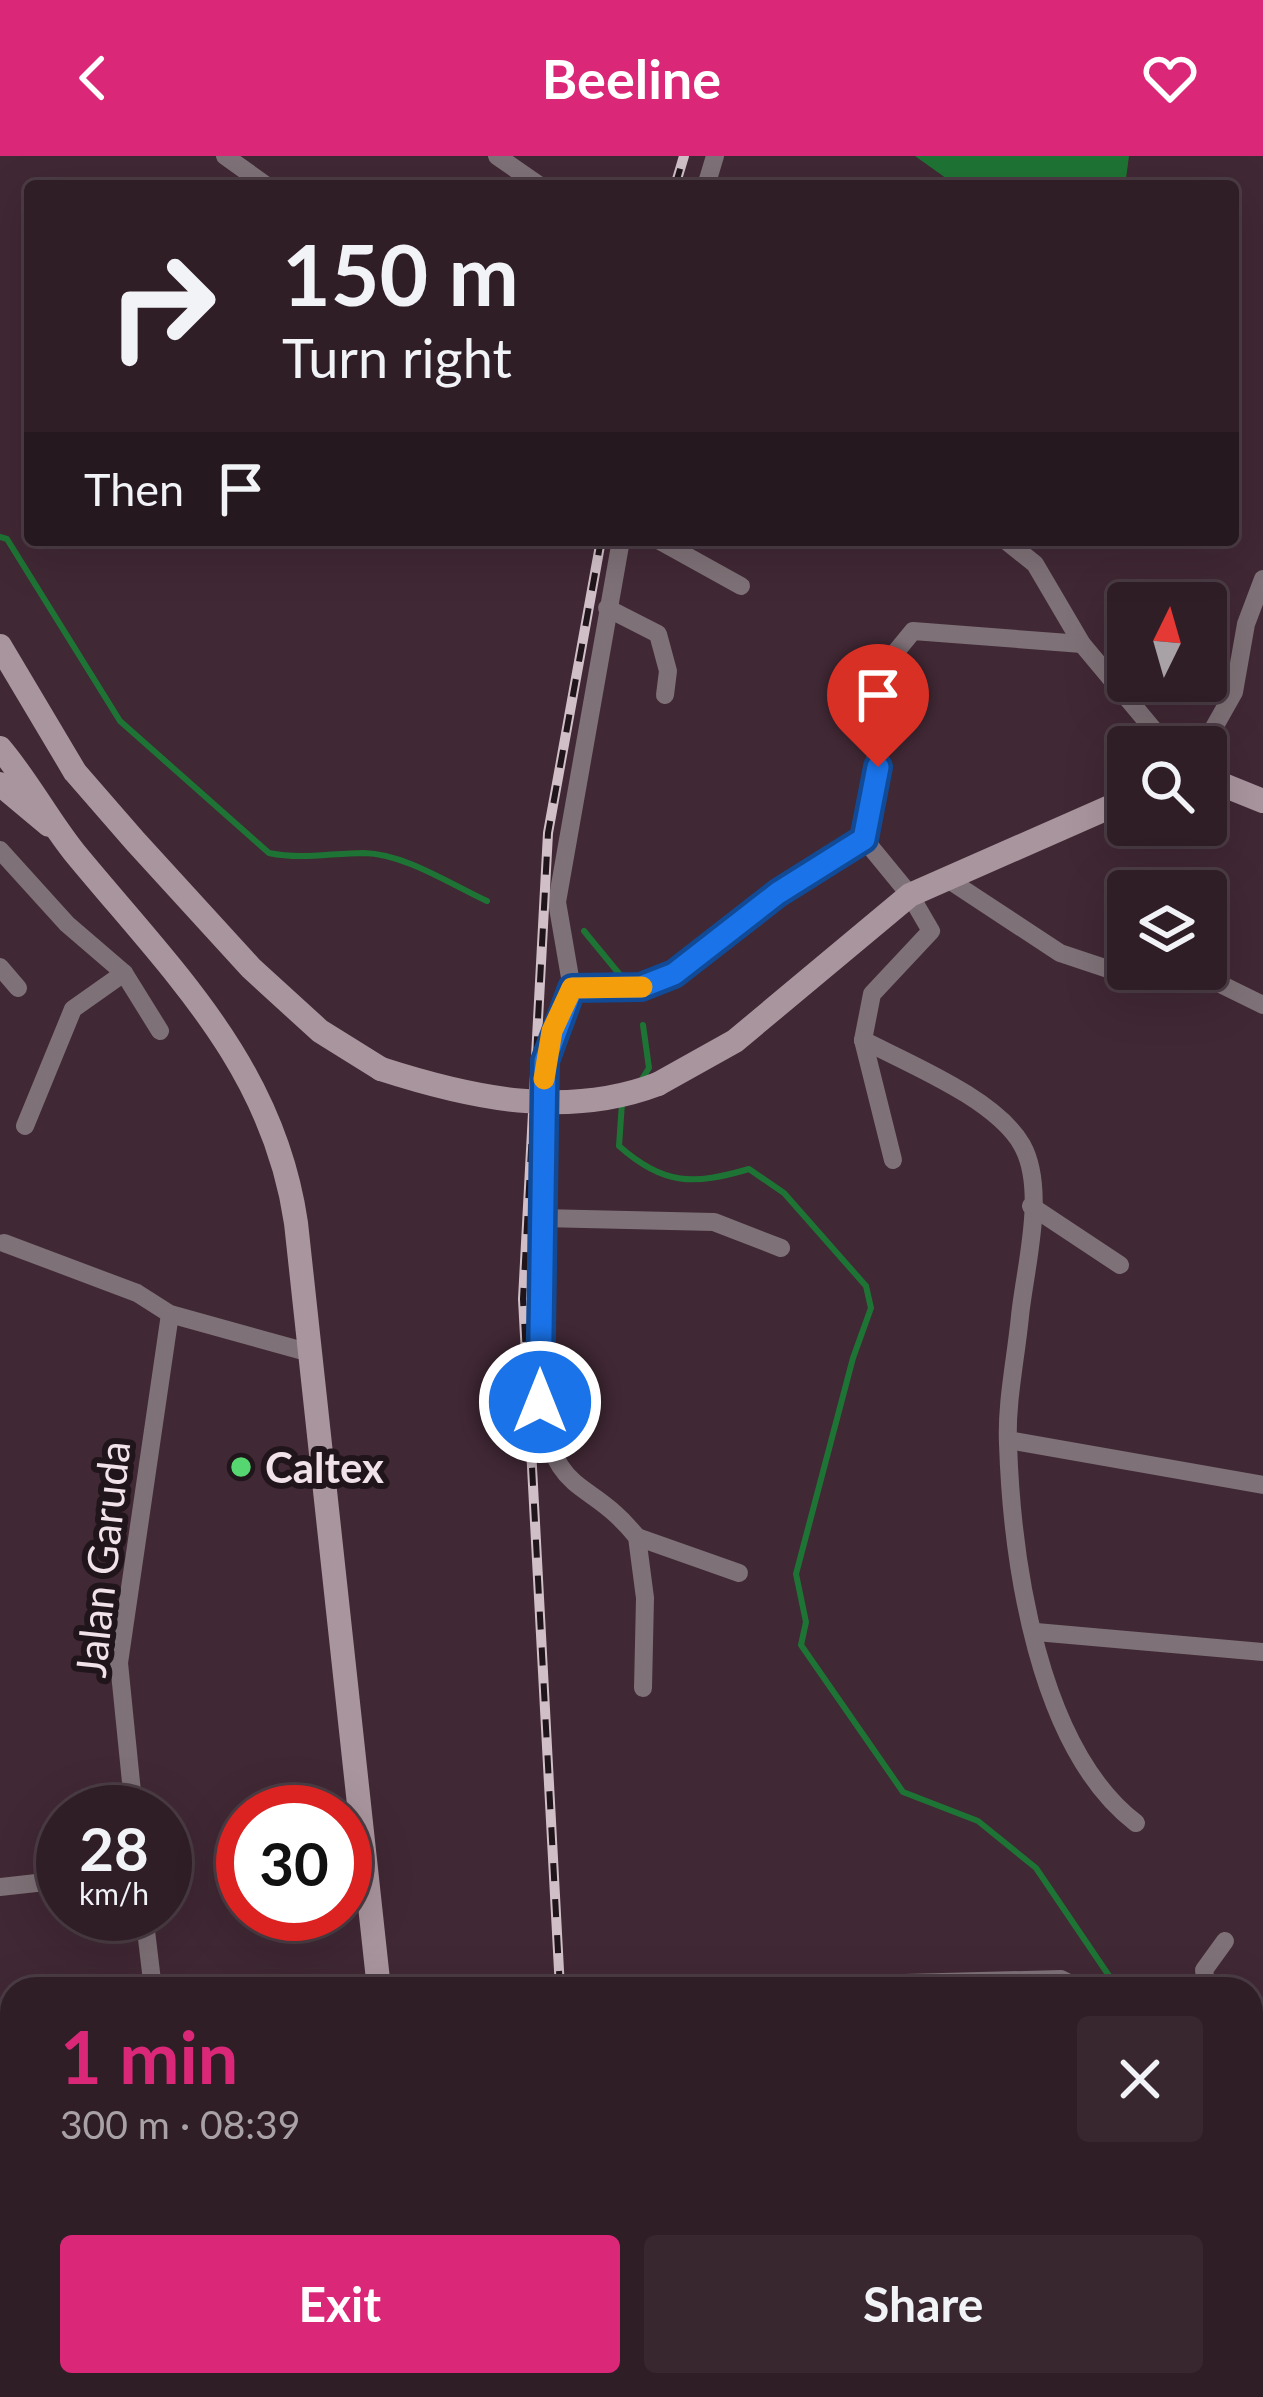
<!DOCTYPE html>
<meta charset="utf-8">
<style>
:root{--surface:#301e27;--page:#38272f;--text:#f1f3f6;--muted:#a8a2a7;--line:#4b3c44;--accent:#db2777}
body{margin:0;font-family:Lato,sans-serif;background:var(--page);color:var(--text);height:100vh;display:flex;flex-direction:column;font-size:45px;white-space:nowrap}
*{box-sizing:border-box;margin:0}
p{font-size:39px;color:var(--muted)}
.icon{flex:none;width:66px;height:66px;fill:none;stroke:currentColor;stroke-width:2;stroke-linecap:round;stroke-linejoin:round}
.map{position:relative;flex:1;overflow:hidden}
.panel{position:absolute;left:0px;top:1821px;width:1263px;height:420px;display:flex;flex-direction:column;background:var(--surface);border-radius:36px 36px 0 0;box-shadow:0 12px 48px #0002,0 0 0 3px var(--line)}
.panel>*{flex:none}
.banner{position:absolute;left:24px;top:24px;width:1215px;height:366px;border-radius:12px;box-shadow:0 12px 48px #0002,0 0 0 3px var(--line);background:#301e27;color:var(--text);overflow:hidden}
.needle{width:78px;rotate:5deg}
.controls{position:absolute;left:1107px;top:426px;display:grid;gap:24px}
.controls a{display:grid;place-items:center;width:120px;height:120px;border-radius:12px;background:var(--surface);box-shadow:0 12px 48px #0002,0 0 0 3px var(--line);font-size:60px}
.speed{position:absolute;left:36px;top:1629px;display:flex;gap:24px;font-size:60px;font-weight:700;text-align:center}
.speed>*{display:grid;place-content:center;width:156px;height:156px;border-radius:50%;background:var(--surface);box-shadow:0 12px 48px #0002,0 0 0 3px var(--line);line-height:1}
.speed small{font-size:30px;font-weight:400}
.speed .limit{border:18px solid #d22;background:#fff;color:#111}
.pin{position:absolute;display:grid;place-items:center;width:102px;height:102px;color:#fff;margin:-123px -51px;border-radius:50% 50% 50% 0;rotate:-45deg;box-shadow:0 0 12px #0007}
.pin .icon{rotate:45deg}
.me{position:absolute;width:132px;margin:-66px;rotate:0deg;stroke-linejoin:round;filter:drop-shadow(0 0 9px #0008)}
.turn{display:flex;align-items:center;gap:42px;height:252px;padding:0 60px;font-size:54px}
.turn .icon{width:156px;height:156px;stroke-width:2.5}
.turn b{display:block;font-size:84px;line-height:102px}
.then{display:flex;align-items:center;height:114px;padding:0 60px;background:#0003;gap:24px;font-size:45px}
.round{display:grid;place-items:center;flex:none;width:126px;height:126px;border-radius:12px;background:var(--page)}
.head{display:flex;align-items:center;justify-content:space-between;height:204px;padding:0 60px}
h1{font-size:72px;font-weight:700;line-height:90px;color:var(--accent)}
.cta{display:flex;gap:24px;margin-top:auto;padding:24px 60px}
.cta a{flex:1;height:138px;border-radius:12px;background:var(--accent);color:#fff;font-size:48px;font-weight:700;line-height:138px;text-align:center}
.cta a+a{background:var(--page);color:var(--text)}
header{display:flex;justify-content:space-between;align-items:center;height:156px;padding:0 60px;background:var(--accent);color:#fff;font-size:54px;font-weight:700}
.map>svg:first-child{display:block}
.water{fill:#1e7434}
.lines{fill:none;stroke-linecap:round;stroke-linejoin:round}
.stream{stroke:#1e7434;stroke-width:6}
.street{stroke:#7e7177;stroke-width:18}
.secondary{stroke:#a9959e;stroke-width:24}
.rail-casing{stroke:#d0bfc7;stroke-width:10}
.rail{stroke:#20151a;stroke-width:6;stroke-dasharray:18;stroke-linecap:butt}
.secondary-bridge{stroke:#a9959e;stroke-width:24}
.route-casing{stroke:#114b97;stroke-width:30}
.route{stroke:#1a73e8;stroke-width:21}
.slow{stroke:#f59e0b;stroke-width:21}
.poi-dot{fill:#56d671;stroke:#20151a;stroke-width:4.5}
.labels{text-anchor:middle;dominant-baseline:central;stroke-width:12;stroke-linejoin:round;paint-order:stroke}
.poi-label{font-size:42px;font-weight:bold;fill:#f1e1e8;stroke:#20151a;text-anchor:start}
.street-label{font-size:42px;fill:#f1e1e8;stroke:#20151a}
</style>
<header><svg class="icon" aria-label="back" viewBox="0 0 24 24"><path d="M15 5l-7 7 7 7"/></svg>Beeline<svg class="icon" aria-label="heart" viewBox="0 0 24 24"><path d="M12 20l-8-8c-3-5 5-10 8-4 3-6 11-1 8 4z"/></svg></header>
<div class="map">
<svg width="1263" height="2241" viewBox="0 0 1263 2241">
<rect width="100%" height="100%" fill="#402834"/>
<polygon class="water" points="915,0 1129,0 1125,30 957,30"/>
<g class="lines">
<g class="stream">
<path d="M0 381 7 383 120 565 269 697C302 704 331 697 364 697 405 698 450 728 487 745"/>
<polyline points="584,775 621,820"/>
<polyline points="642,923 649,912 643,869"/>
<path d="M622 947 619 990C664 1030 694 1029 749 1013L784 1037 866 1130 871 1152 853 1202 796 1418 806 1466 801 1489 903 1636 978 1665 1036 1712 1118 1833"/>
<polyline points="1251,2076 1263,2102"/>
</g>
<g class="street">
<polyline points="225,0 267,30"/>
<polyline points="497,0 540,30"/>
<polyline points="706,30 715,0"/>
<path d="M621 384 557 746 572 833 641 831 674 818 778 737 864 683 910 739 931 775 872 838 863 884C909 908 996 943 1022 989 1047 1034 1025 1111 1020 1160 1016 1202 1006 1247 1008 1288 1012 1406 1038 1592 1136 1667"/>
<polyline points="658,384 741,430"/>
<polyline points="1005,384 1035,408 1082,488 1168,591"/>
<polyline points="607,452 658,478 668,515 665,539"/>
<polyline points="1203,591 1234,536 1246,468 1263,423"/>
<polyline points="864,683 890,503 913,475 1082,488"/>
<polyline points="0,694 67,768 124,817 160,875"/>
<polyline points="946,722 1060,797 1111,814 1171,814 1208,822 1263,849"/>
<polyline points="0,811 18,832"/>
<path d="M572 833 545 905 540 1247C557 1346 586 1318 637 1381L645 1442 643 1532"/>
<polyline points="863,884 893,1004"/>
<polyline points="25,970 73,853 124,817"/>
<polyline points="1031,1050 1120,1109"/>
<polyline points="541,1062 714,1066 781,1092"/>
<polyline points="4,1087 137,1137 170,1158 307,1196"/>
<polyline points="1008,1284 1263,1329"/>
<polyline points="637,1381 739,1417"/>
<polyline points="1036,1476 1263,1496"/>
<polyline points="134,1656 119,1507 170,1158"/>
<polyline points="0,1731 63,1724"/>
<polyline points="144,1758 153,1833"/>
<polyline points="828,1829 1061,1823 1081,1833"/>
<polyline points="1207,1833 1204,1814 1225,1785"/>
<polyline points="1251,1924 1251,1946"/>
<polyline points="0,2018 12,2016"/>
<polyline points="0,2190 12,2189"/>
<polyline points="1078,2229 1083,2241"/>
<polyline points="1247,2229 1252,2241"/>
<polyline points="19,2241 26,2229"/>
</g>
<g class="secondary">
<polyline points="0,490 75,616 135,685 251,812 320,875 381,913"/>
<path d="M0 592C28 625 47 662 74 696 171 814 273 909 296 1067L379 1833"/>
<polyline points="1206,622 1263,645"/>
<polyline points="0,628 49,669"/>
<polyline points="658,928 735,885 910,739 1128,643"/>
<polyline points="429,2229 430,2241"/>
</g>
<g class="rail-casing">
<g id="rail">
<polyline points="675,30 684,0"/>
<polyline points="560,1833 523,1143 548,677 601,384"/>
<polyline points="585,2229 586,2241"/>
</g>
</g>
<use href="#rail" class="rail"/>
<path class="secondary-bridge" d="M381 913C471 942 566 963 658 928"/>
</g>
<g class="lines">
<g class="route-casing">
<polyline id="route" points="540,1246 545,905 572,832 641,831 674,818 778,737 864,683 878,611"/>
</g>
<use href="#route" class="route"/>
<polyline class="slow" points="544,923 552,875 572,832 642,831"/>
</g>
<circle class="poi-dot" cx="241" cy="1311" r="12"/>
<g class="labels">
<g class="poi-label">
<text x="265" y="1311">Caltex</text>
</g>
<g class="street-label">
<text transform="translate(102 1403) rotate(-84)">Jalan Garuda</text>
</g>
</g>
</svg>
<div class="controls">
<a><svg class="needle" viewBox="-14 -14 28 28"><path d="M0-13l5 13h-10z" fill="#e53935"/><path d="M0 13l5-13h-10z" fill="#a8a2a7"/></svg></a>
<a><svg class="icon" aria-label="search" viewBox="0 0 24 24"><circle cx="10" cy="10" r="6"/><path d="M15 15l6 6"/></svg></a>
<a><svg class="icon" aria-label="layers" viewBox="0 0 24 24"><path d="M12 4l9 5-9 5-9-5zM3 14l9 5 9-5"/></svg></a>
</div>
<div class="speed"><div>28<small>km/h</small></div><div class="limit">30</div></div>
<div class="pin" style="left:878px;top:611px;background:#d93025"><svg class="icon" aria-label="arrive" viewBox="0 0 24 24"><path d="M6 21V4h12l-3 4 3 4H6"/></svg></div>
<svg class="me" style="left:540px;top:1246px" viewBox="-20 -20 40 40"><circle r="17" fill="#1a73e8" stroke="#fff" stroke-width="3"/><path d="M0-11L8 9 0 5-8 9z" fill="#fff"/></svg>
<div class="banner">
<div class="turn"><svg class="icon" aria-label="right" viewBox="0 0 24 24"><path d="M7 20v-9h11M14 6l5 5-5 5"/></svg><div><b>150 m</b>Turn right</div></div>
<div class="then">Then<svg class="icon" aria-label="arrive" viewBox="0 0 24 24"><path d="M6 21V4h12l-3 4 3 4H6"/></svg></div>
</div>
<section class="panel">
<div class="head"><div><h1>1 min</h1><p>300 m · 08:39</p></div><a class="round"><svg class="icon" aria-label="close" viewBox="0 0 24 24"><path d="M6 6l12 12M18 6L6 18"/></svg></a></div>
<div class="cta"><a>Exit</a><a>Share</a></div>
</section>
</div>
